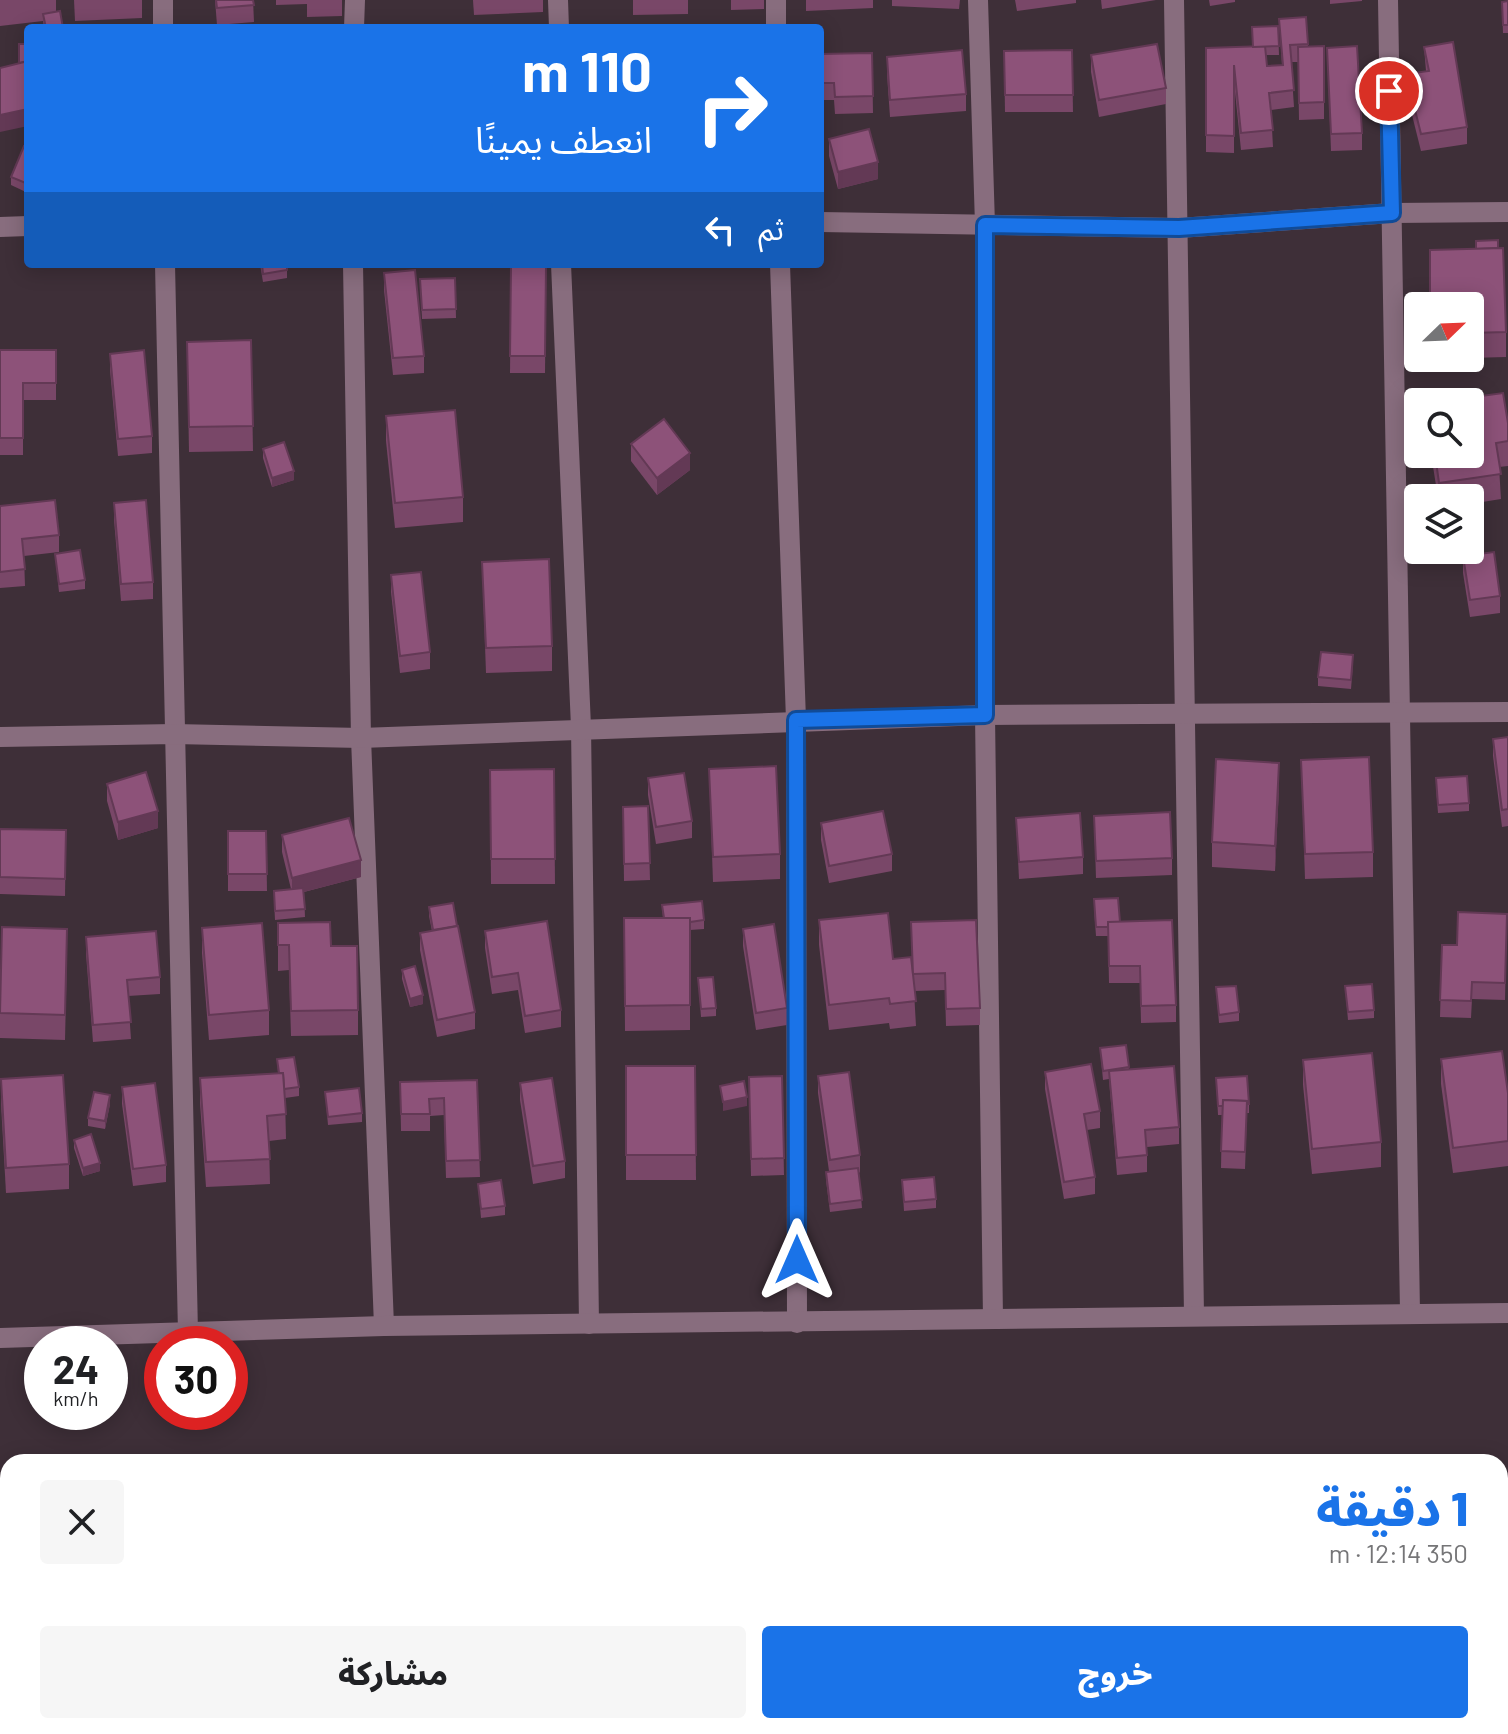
<!DOCTYPE html>
<html lang="ar">
<meta charset="utf-8">
<style>
:root{--surface:#fff;--page:#f6f6f6;--text:#202124;--muted:#757577;--accent:#1a73e8}
body{margin:0;font-family:Barlow,"Noto Sans Arabic",sans-serif;background:var(--page);color:var(--text);direction:rtl;height:100vh;display:flex;flex-direction:column;font-size:30px;white-space:nowrap}
*{box-sizing:border-box;margin:0}
p{font-size:26px;color:var(--muted)}
.icon{flex:none;width:44px;height:44px;fill:none;stroke:currentColor;stroke-width:2;stroke-linecap:round;stroke-linejoin:round}
.map{position:relative;flex:1;overflow:hidden;direction:ltr}
.side{position:absolute;left:0px;top:1454px;width:1508px;height:280px;display:flex;flex-direction:column;background:var(--surface);border-radius:24px 24px 0 0;box-shadow:0 4px 20px #0003;direction:rtl}
.side>*{flex:none}
.banner{position:absolute;left:24px;top:24px;width:800px;height:244px;border-radius:8px;box-shadow:0 4px 20px #0003;direction:rtl;background:#1a73e8;color:#fff;overflow:hidden}
.needle{width:52px;rotate:67deg}
.controls{position:absolute;left:1404px;top:292px;display:grid;gap:16px}
.controls a{display:grid;place-items:center;width:80px;height:80px;border-radius:8px;background:var(--surface);box-shadow:0 4px 20px #0003;font-size:40px}
.speed{position:absolute;left:24px;top:1326px;display:flex;gap:16px;font-size:40px;font-weight:700;text-align:center}
.speed>*{display:grid;place-content:center;width:104px;height:104px;border-radius:50%;background:var(--surface);box-shadow:0 4px 20px #0003;line-height:1}
.speed small{font-size:20px;font-weight:400}
.speed .limit{border:12px solid #d22;background:#fff;color:#111}
.pin{position:absolute;display:grid;place-items:center;width:68px;height:68px;color:#fff;margin:-34px;border:4px solid #fff;border-radius:50%;box-shadow:0 2px 8px #0007}
.me{position:absolute;width:88px;margin:-44px;rotate:0deg;stroke-linejoin:round;filter:drop-shadow(0 0 6px #0008)}
.turn{display:flex;align-items:center;gap:28px;height:168px;padding:0 40px;font-size:36px}
.turn .icon{width:104px;height:104px;stroke-width:2.5}
.turn b{display:block;font-size:56px;line-height:68px}
.then{display:flex;align-items:center;height:76px;padding:0 40px;background:#0003;gap:16px;font-size:30px}
.round{display:grid;place-items:center;flex:none;width:84px;height:84px;border-radius:8px;background:var(--page)}
.head{display:flex;align-items:center;justify-content:space-between;height:136px;padding:0 40px}
h1{font-size:48px;font-weight:800;line-height:60px;color:var(--accent)}
.button{display:flex;gap:16px;margin-top:auto;padding:16px 40px}
.button a{flex:1;height:92px;border-radius:8px;background:var(--accent);color:#fff;font-size:32px;font-weight:800;line-height:92px;text-align:center}
.button a+a{background:var(--page);color:var(--text)}
.map>svg:first-child{display:block}
.lines{fill:none;stroke-linecap:round;stroke-linejoin:round}
.minor{stroke:#886d7e;stroke-width:20}
.wall{fill:#794768}
.shaded-wall{fill:#633955}
.building{fill:#8d5279;stroke:#633955;stroke-width:2}
.route-casing{stroke:#114b97;stroke-width:20}
.route{stroke:#1a73e8;stroke-width:14}
</style>
<div class="map">
<svg width="1508" height="1734" viewBox="0 0 1508 1734">
<rect width="100%" height="100%" fill="#3e2f38"/>
<g class="lines">
<g class="minor">
<polyline points="163,0 163,28"/>
<polyline points="558,0 559,28"/>
<polyline points="776,0 776,28"/>
<polyline points="978,0 985,225 985,715 993,1319"/>
<polyline points="1174,0 1194,1315"/>
<polyline points="1388,0 1410,1312"/>
<polyline points="354,28 355,0"/>
<polyline points="820,222 1179,228 1392,213 1508,212"/>
<polyline points="0,227 28,226"/>
<polyline points="165,264 188,1333"/>
<polyline points="353,264 361,738 384,1326"/>
<polyline points="561,264 581,727 589,1324"/>
<polyline points="780,264 796,720 797,1323"/>
<polyline points="0,737 174,734 361,738 985,715 1508,712"/>
<polyline points="0,1338 384,1326 1508,1313"/>
<polyline points="0,1498 8,1498"/>
<polyline points="1500,1623 1508,1620"/>
<polyline points="391,1726 391,1734"/>
<polyline points="625,1726 625,1734"/>
<polyline points="172,1734 172,1726"/>
<polyline points="1198,1734 1221,1726"/>
</g>
</g>
<g class="wall">
<polygon points="0,0 56,0 56,12 63,28 44,28 43,21 0,26"/>
<polygon points="74,0 142,0 142,18 75,21"/>
<polygon points="215,0 253,0 254,22 217,25"/>
<polygon points="276,0 342,0 342,16 307,17 307,4 276,5"/>
<polygon points="473,0 543,0 543,12 474,15"/>
<polygon points="633,0 688,0 688,14 633,15"/>
<polygon points="731,0 764,0 764,9 731,10"/>
<polygon points="806,0 873,0 873,8 806,11"/>
<polygon points="892,0 960,0 959,9 892,6"/>
<polygon points="1015,0 1076,0 1076,3 1017,11"/>
<polygon points="1101,0 1156,0 1102,9"/>
<polygon points="1209,0 1235,0 1235,2 1210,6"/>
<polygon points="1330,0 1362,0 1362,1 1330,4"/>
<polygon points="1508,1 1508,33 1503,33 1502,2"/>
<polygon points="1306,17 1308,47 1324,46 1324,119 1299,120 1298,62 1291,62 1294,107 1271,110 1273,147 1241,150 1234,82 1234,153 1206,152 1206,48 1252,47 1278,26 1279,55 1266,55 1267,66 1282,65 1279,19"/>
<polygon points="1424,47 1467,127 1467,144 1421,151 1406,91 1406,74 1426,71"/>
<polygon points="1327,48 1362,133 1362,150 1331,151"/>
<polygon points="1072,50 1073,112 1005,112 1004,51"/>
<polygon points="872,53 873,113 835,114 834,100 820,100 820,54"/>
<polygon points="1091,55 1166,88 1166,104 1099,117 1091,72"/>
<polygon points="887,57 966,94 966,111 890,117 887,74"/>
<polygon points="829,139 878,179 838,189 829,156"/>
<polygon points="28,147 28,193 11,185 11,177"/>
<polygon points="260,264 287,264 287,278 263,282"/>
<polygon points="511,266 546,266 545,373 510,373"/>
<polygon points="384,273 424,356 424,373 393,375 384,290"/>
<polygon points="455,278 456,318 422,319 420,279"/>
<polygon points="1470,306 1506,332 1506,357 1470,358"/>
<polygon points="251,340 253,451 189,452 187,342"/>
<polygon points="0,350 56,350 56,400 23,400 23,455 0,455"/>
<polygon points="110,354 152,436 152,453 118,456 110,370"/>
<polygon points="1470,402 1508,441 1508,466 1499,467 1501,499 1470,504 1470,498 1438,498 1431,454 1470,454"/>
<polygon points="386,416 463,497 463,522 395,528 386,441"/>
<polygon points="631,444 690,470 657,495 631,461"/>
<polygon points="263,449 294,480 272,487 263,458"/>
<polygon points="114,503 153,582 153,599 121,601 114,520"/>
<polygon points="0,506 59,535 59,552 24,556 25,586 0,588"/>
<polygon points="55,554 85,580 85,589 59,592"/>
<polygon points="1463,556 1500,596 1500,613 1470,617 1463,573"/>
<polygon points="482,562 552,646 552,671 486,673"/>
<polygon points="391,575 430,652 430,669 400,673 391,592"/>
<polygon points="1353,664 1351,689 1318,686 1318,677"/>
<polygon points="1508,737 1508,826 1502,827 1493,756 1493,739"/>
<polygon points="1301,760 1373,852 1373,877 1305,879"/>
<polygon points="554,769 555,884 491,884 490,770"/>
<polygon points="709,769 780,854 780,879 713,882"/>
<polygon points="648,778 692,821 692,838 656,844 648,795"/>
<polygon points="107,784 158,828 118,840 107,801"/>
<polygon points="1436,787 1469,803 1469,811 1438,813"/>
<polygon points="1279,788 1275,871 1212,867 1212,842"/>
<polygon points="648,806 650,880 624,881 623,807"/>
<polygon points="1094,816 1172,858 1172,875 1096,878"/>
<polygon points="1016,818 1083,857 1083,874 1019,879"/>
<polygon points="821,823 892,854 892,871 829,883 821,840"/>
<polygon points="0,829 66,830 65,896 0,894"/>
<polygon points="228,831 266,831 267,891 228,891"/>
<polygon points="282,835 361,877 304,892 305,917 275,920 274,900 291,889 282,852"/>
<polygon points="662,905 704,920 704,929 690,930 690,1030 625,1031 624,918 663,918"/>
<polygon points="429,907 457,926 475,1012 475,1029 437,1037 420,950 420,933 432,931 429,916"/>
<polygon points="1094,908 1120,922 1176,1005 1176,1022 1141,1023 1140,983 1109,983 1108,936 1096,936"/>
<polygon points="1507,914 1505,1000 1472,999 1471,1018 1440,1017 1442,945 1457,945"/>
<polygon points="819,920 893,959 913,974 911,922 980,1008 980,1025 946,1026 945,990 914,991 916,1026 890,1029 889,1023 829,1030 819,945"/>
<polygon points="278,923 358,1010 358,1035 291,1036 289,970 278,971"/>
<polygon points="202,928 269,1010 269,1035 209,1040 202,953"/>
<polygon points="743,929 787,1008 787,1025 756,1030 743,946"/>
<polygon points="485,931 561,1010 561,1027 525,1033 518,990 492,994 485,948"/>
<polygon points="86,937 160,977 160,994 128,996 131,1039 93,1042 86,954"/>
<polygon points="67,954 65,1040 0,1038 0,997"/>
<polygon points="402,970 423,1004 410,1007 402,979"/>
<polygon points="698,978 716,1008 716,1016 701,1017"/>
<polygon points="1345,986 1374,1010 1374,1018 1348,1020"/>
<polygon points="1216,987 1239,1012 1239,1021 1219,1023"/>
<polygon points="1126,1045 1129,1070 1179,1127 1179,1144 1147,1147 1147,1172 1117,1175 1109,1079 1103,1080 1100,1048"/>
<polygon points="277,1059 299,1087 299,1096 285,1098 286,1139 269,1141 270,1184 206,1187 200,1103 200,1078 278,1073"/>
<polygon points="1441,1059 1508,1093 1508,1166 1453,1173 1441,1084"/>
<polygon points="1303,1060 1381,1142 1381,1167 1312,1174 1303,1085"/>
<polygon points="626,1066 695,1066 696,1180 626,1180"/>
<polygon points="1045,1072 1100,1111 1100,1128 1087,1130 1095,1177 1095,1194 1064,1199 1045,1089"/>
<polygon points="782,1076 784,1175 751,1176 749,1077"/>
<polygon points="818,1076 860,1155 860,1172 859,1173 862,1208 830,1212 826,1180 826,1172 829,1171 818,1093"/>
<polygon points="1216,1078 1249,1104 1249,1113 1247,1113 1245,1169 1221,1168 1222,1115 1218,1115"/>
<polygon points="1,1079 69,1164 69,1189 6,1193 1,1104"/>
<polygon points="477,1080 480,1177 446,1178 444,1115 430,1116 430,1131 401,1131 400,1082"/>
<polygon points="520,1083 565,1161 565,1178 533,1184 520,1100"/>
<polygon points="122,1087 166,1165 166,1182 133,1186 122,1104"/>
<polygon points="325,1092 362,1113 362,1122 328,1125"/>
<polygon points="110,1104 105,1129 88,1126 88,1118"/>
<polygon points="74,1140 100,1171 83,1176 74,1148"/>
<polygon points="902,1180 936,1199 936,1208 904,1211"/>
<polygon points="478,1184 505,1206 505,1215 481,1218"/>
<polygon points="8,1603 8,1668 1,1669 0,1604"/>
</g>
<g class="shaded-wall">
<polygon points="28,109 28,126 0,132 0,115"/>
<polygon points="878,162 878,179 838,189 838,172"/>
<polygon points="690,453 690,470 657,495 657,478"/>
<polygon points="294,471 294,480 272,487 272,478"/>
<polygon points="1279,763 1279,788 1275,871 1275,846"/>
<polygon points="158,811 158,828 118,840 118,822"/>
<polygon points="361,860 361,877 292,895 292,878"/>
<polygon points="423,995 423,1004 410,1007 410,999"/>
<polygon points="110,1095 110,1104 105,1129 105,1121"/>
<polygon points="747,1097 747,1106 723,1111 723,1102"/>
<polygon points="100,1163 100,1171 83,1176 83,1168"/>
</g>
<g class="building">
<polygon points="216,0 253,0 254,5 217,8"/>
<polygon points="1508,1 1508,25 1503,25 1502,2"/>
<polygon points="60,11 63,28 46,28 43,14"/>
<polygon points="1306,17 1308,44 1290,45 1294,90 1269,93 1273,130 1241,133 1234,65 1234,136 1206,135 1206,48 1265,46 1267,66 1283,65 1279,19"/>
<polygon points="1278,26 1279,46 1253,47 1252,27"/>
<polygon points="1453,42 1467,127 1421,134 1406,74 1429,71 1424,47"/>
<polygon points="19,44 28,44 28,61 19,63"/>
<polygon points="1157,44 1166,88 1099,100 1091,55"/>
<polygon points="1324,46 1324,102 1299,103 1298,47"/>
<polygon points="1357,46 1362,133 1331,134 1327,48"/>
<polygon points="962,50 966,94 890,100 887,57"/>
<polygon points="1072,50 1073,95 1005,95 1004,51"/>
<polygon points="872,53 873,96 835,97 834,83 820,83 820,54"/>
<polygon points="28,61 28,109 0,115 0,68"/>
<polygon points="869,129 878,162 838,172 829,139"/>
<polygon points="24,146 28,147 28,184 11,177"/>
<polygon points="1498,240 1498,248 1476,249 1476,241"/>
<polygon points="1503,248 1506,332 1470,333 1470,306 1430,306 1430,250"/>
<polygon points="262,264 287,264 287,270 263,274"/>
<polygon points="511,266 546,266 545,356 510,356"/>
<polygon points="415,270 424,356 393,358 384,273"/>
<polygon points="455,278 456,309 422,310 420,279"/>
<polygon points="251,340 253,426 189,427 187,342"/>
<polygon points="0,350 56,350 56,383 23,383 23,438 0,438"/>
<polygon points="144,350 152,436 118,439 110,354"/>
<polygon points="1503,393 1508,423 1508,441 1496,443 1501,474 1439,483 1435,454 1470,454 1470,402 1437,402"/>
<polygon points="455,410 463,497 395,503 386,416"/>
<polygon points="664,419 690,453 657,478 631,444"/>
<polygon points="284,442 294,471 272,478 263,449"/>
<polygon points="55,500 59,535 22,539 25,569 0,572 0,506"/>
<polygon points="146,500 153,582 121,584 114,503"/>
<polygon points="80,550 85,580 59,584 55,554"/>
<polygon points="1494,552 1500,596 1470,600 1463,556"/>
<polygon points="549,559 552,646 486,648 482,562"/>
<polygon points="421,572 430,652 400,656 391,575"/>
<polygon points="1321,652 1353,655 1351,680 1318,677"/>
<polygon points="1508,737 1508,809 1502,810 1493,739"/>
<polygon points="1369,757 1373,852 1305,854 1301,760"/>
<polygon points="1216,759 1279,763 1275,846 1212,842"/>
<polygon points="776,766 780,854 713,857 709,769"/>
<polygon points="554,769 555,859 491,859 490,770"/>
<polygon points="146,772 158,811 118,822 107,784"/>
<polygon points="684,773 692,821 656,827 648,778"/>
<polygon points="1467,776 1469,803 1438,805 1436,778"/>
<polygon points="648,806 650,863 624,864 623,807"/>
<polygon points="883,811 892,854 829,866 821,823"/>
<polygon points="1170,812 1172,858 1096,861 1094,816"/>
<polygon points="1080,813 1083,857 1019,862 1016,818"/>
<polygon points="349,818 361,860 292,878 282,835"/>
<polygon points="0,829 66,830 65,879 0,877"/>
<polygon points="228,831 266,831 267,874 228,874"/>
<polygon points="303,888 305,909 275,911 274,891"/>
<polygon points="1118,898 1120,922 1108,922 1108,927 1096,927 1094,899"/>
<polygon points="702,901 704,920 690,922 690,918 664,918 662,905"/>
<polygon points="453,903 457,926 433,930 429,907"/>
<polygon points="1458,912 1507,914 1505,983 1472,982 1471,1001 1440,1000 1442,945 1457,945"/>
<polygon points="888,913 893,959 911,957 916,1001 890,1004 889,998 829,1005 819,920"/>
<polygon points="624,918 690,918 690,1005 625,1006"/>
<polygon points="976,920 980,1008 946,1009 945,973 913,974 911,922"/>
<polygon points="1172,920 1176,1005 1141,1006 1140,966 1109,966 1108,922"/>
<polygon points="547,921 561,1010 525,1016 518,973 492,977 485,931"/>
<polygon points="330,922 331,946 357,946 358,1010 291,1011 289,945 278,945 278,923"/>
<polygon points="262,923 269,1010 209,1015 202,928"/>
<polygon points="774,924 787,1008 756,1013 743,929"/>
<polygon points="458,926 475,1012 437,1020 420,933"/>
<polygon points="2,927 67,929 65,1015 0,1013"/>
<polygon points="156,931 160,977 127,980 131,1022 93,1025 86,937"/>
<polygon points="415,966 423,995 410,999 402,970"/>
<polygon points="713,977 716,1008 701,1009 698,978"/>
<polygon points="1372,984 1374,1010 1348,1012 1345,986"/>
<polygon points="1236,986 1239,1012 1219,1015 1216,987"/>
<polygon points="1126,1045 1129,1067 1103,1071 1100,1048"/>
<polygon points="1502,1051 1508,1093 1508,1141 1453,1148 1441,1059"/>
<polygon points="1372,1053 1381,1142 1312,1149 1303,1060"/>
<polygon points="294,1057 299,1087 284,1089 283,1073 279,1073 277,1059"/>
<polygon points="1091,1064 1100,1111 1084,1114 1095,1177 1064,1182 1045,1072"/>
<polygon points="626,1066 695,1066 696,1155 626,1155"/>
<polygon points="1174,1066 1179,1127 1145,1130 1147,1155 1117,1158 1109,1071"/>
<polygon points="849,1072 860,1155 830,1160 818,1076"/>
<polygon points="283,1073 286,1114 267,1116 270,1159 206,1162 200,1078"/>
<polygon points="63,1075 69,1164 6,1168 1,1079"/>
<polygon points="782,1076 784,1158 751,1159 749,1077"/>
<polygon points="1247,1076 1249,1104 1247,1104 1247,1101 1223,1100 1223,1106 1218,1106 1216,1078"/>
<polygon points="552,1078 565,1161 533,1166 520,1083"/>
<polygon points="477,1080 480,1160 446,1161 444,1098 429,1099 430,1114 401,1114 400,1082"/>
<polygon points="744,1081 747,1097 723,1102 720,1086"/>
<polygon points="155,1083 166,1165 133,1169 122,1087"/>
<polygon points="359,1088 362,1113 328,1117 325,1092"/>
<polygon points="94,1092 110,1095 105,1121 88,1118"/>
<polygon points="1223,1100 1247,1101 1245,1152 1221,1151"/>
<polygon points="91,1134 100,1163 83,1168 74,1140"/>
<polygon points="858,1168 862,1200 830,1204 826,1172"/>
<polygon points="934,1177 936,1199 904,1202 902,1180"/>
<polygon points="501,1180 505,1206 481,1209 478,1184"/>
<polygon points="8,1603 8,1651 1,1652 0,1604"/>
<polygon points="29,1726 64,1726 65,1734 29,1734"/>
<polygon points="79,1726 129,1726 130,1734 81,1734"/>
<polygon points="229,1726 294,1726 295,1734 230,1734"/>
<polygon points="305,1726 355,1726 356,1734 305,1734"/>
<polygon points="448,1726 517,1726 518,1734 448,1734"/>
<polygon points="555,1726 580,1726 581,1734 521,1734 521,1732"/>
</g>
<g class="lines">
<g class="route-casing">
<polyline id="route" points="797,1260 796,720 985,715 985,225 1179,228 1392,213 1389,91"/>
</g>
<use href="#route" class="route"/>
</g>
</svg>
<div class="controls">
<a><svg class="needle" viewBox="-14 -14 28 28"><path d="M0-13l5 13h-10z" fill="#e53935"/><path d="M0 13l5-13h-10z" fill="#757577"/></svg></a>
<a><svg class="icon" aria-label="search" viewBox="0 0 24 24"><circle cx="10" cy="10" r="6"/><path d="M15 15l6 6"/></svg></a>
<a><svg class="icon" aria-label="layers" viewBox="0 0 24 24"><path d="M12 4l9 5-9 5-9-5zM3 14l9 5 9-5"/></svg></a>
</div>
<div class="speed"><div>24<small>km/h</small></div><div class="limit">30</div></div>
<div class="pin" style="left:1389px;top:91px;background:#d93025"><svg class="icon" aria-label="arrive" viewBox="0 0 24 24"><path d="M6 21V4h12l-3 4 3 4H6"/></svg></div>
<svg class="me" style="left:797px;top:1260px" viewBox="-20 -20 40 40"><path d="M0-17L14 15 0 8-14 15z" fill="#1a73e8" stroke="#fff" stroke-width="4"/></svg>
<div class="banner">
<div class="turn"><svg class="icon" aria-label="right" viewBox="0 0 24 24"><path d="M7 20v-9h11M14 6l5 5-5 5"/></svg><div><b>110 m</b>انعطف يمينًا</div></div>
<div class="then">ثم<svg class="icon" aria-label="left" viewBox="0 0 24 24"><path d="M17 20v-9H6M10 6l-5 5 5 5"/></svg></div>
</div>
<section class="side">
<div class="head"><div><h1>1 دقيقة</h1><p>350 m · 12:14</p></div><a class="round"><svg class="icon" aria-label="close" viewBox="0 0 24 24"><path d="M6 6l12 12M18 6L6 18"/></svg></a></div>
<div class="button"><a>خروج</a><a>مشاركة</a></div>
</section>
</div>
